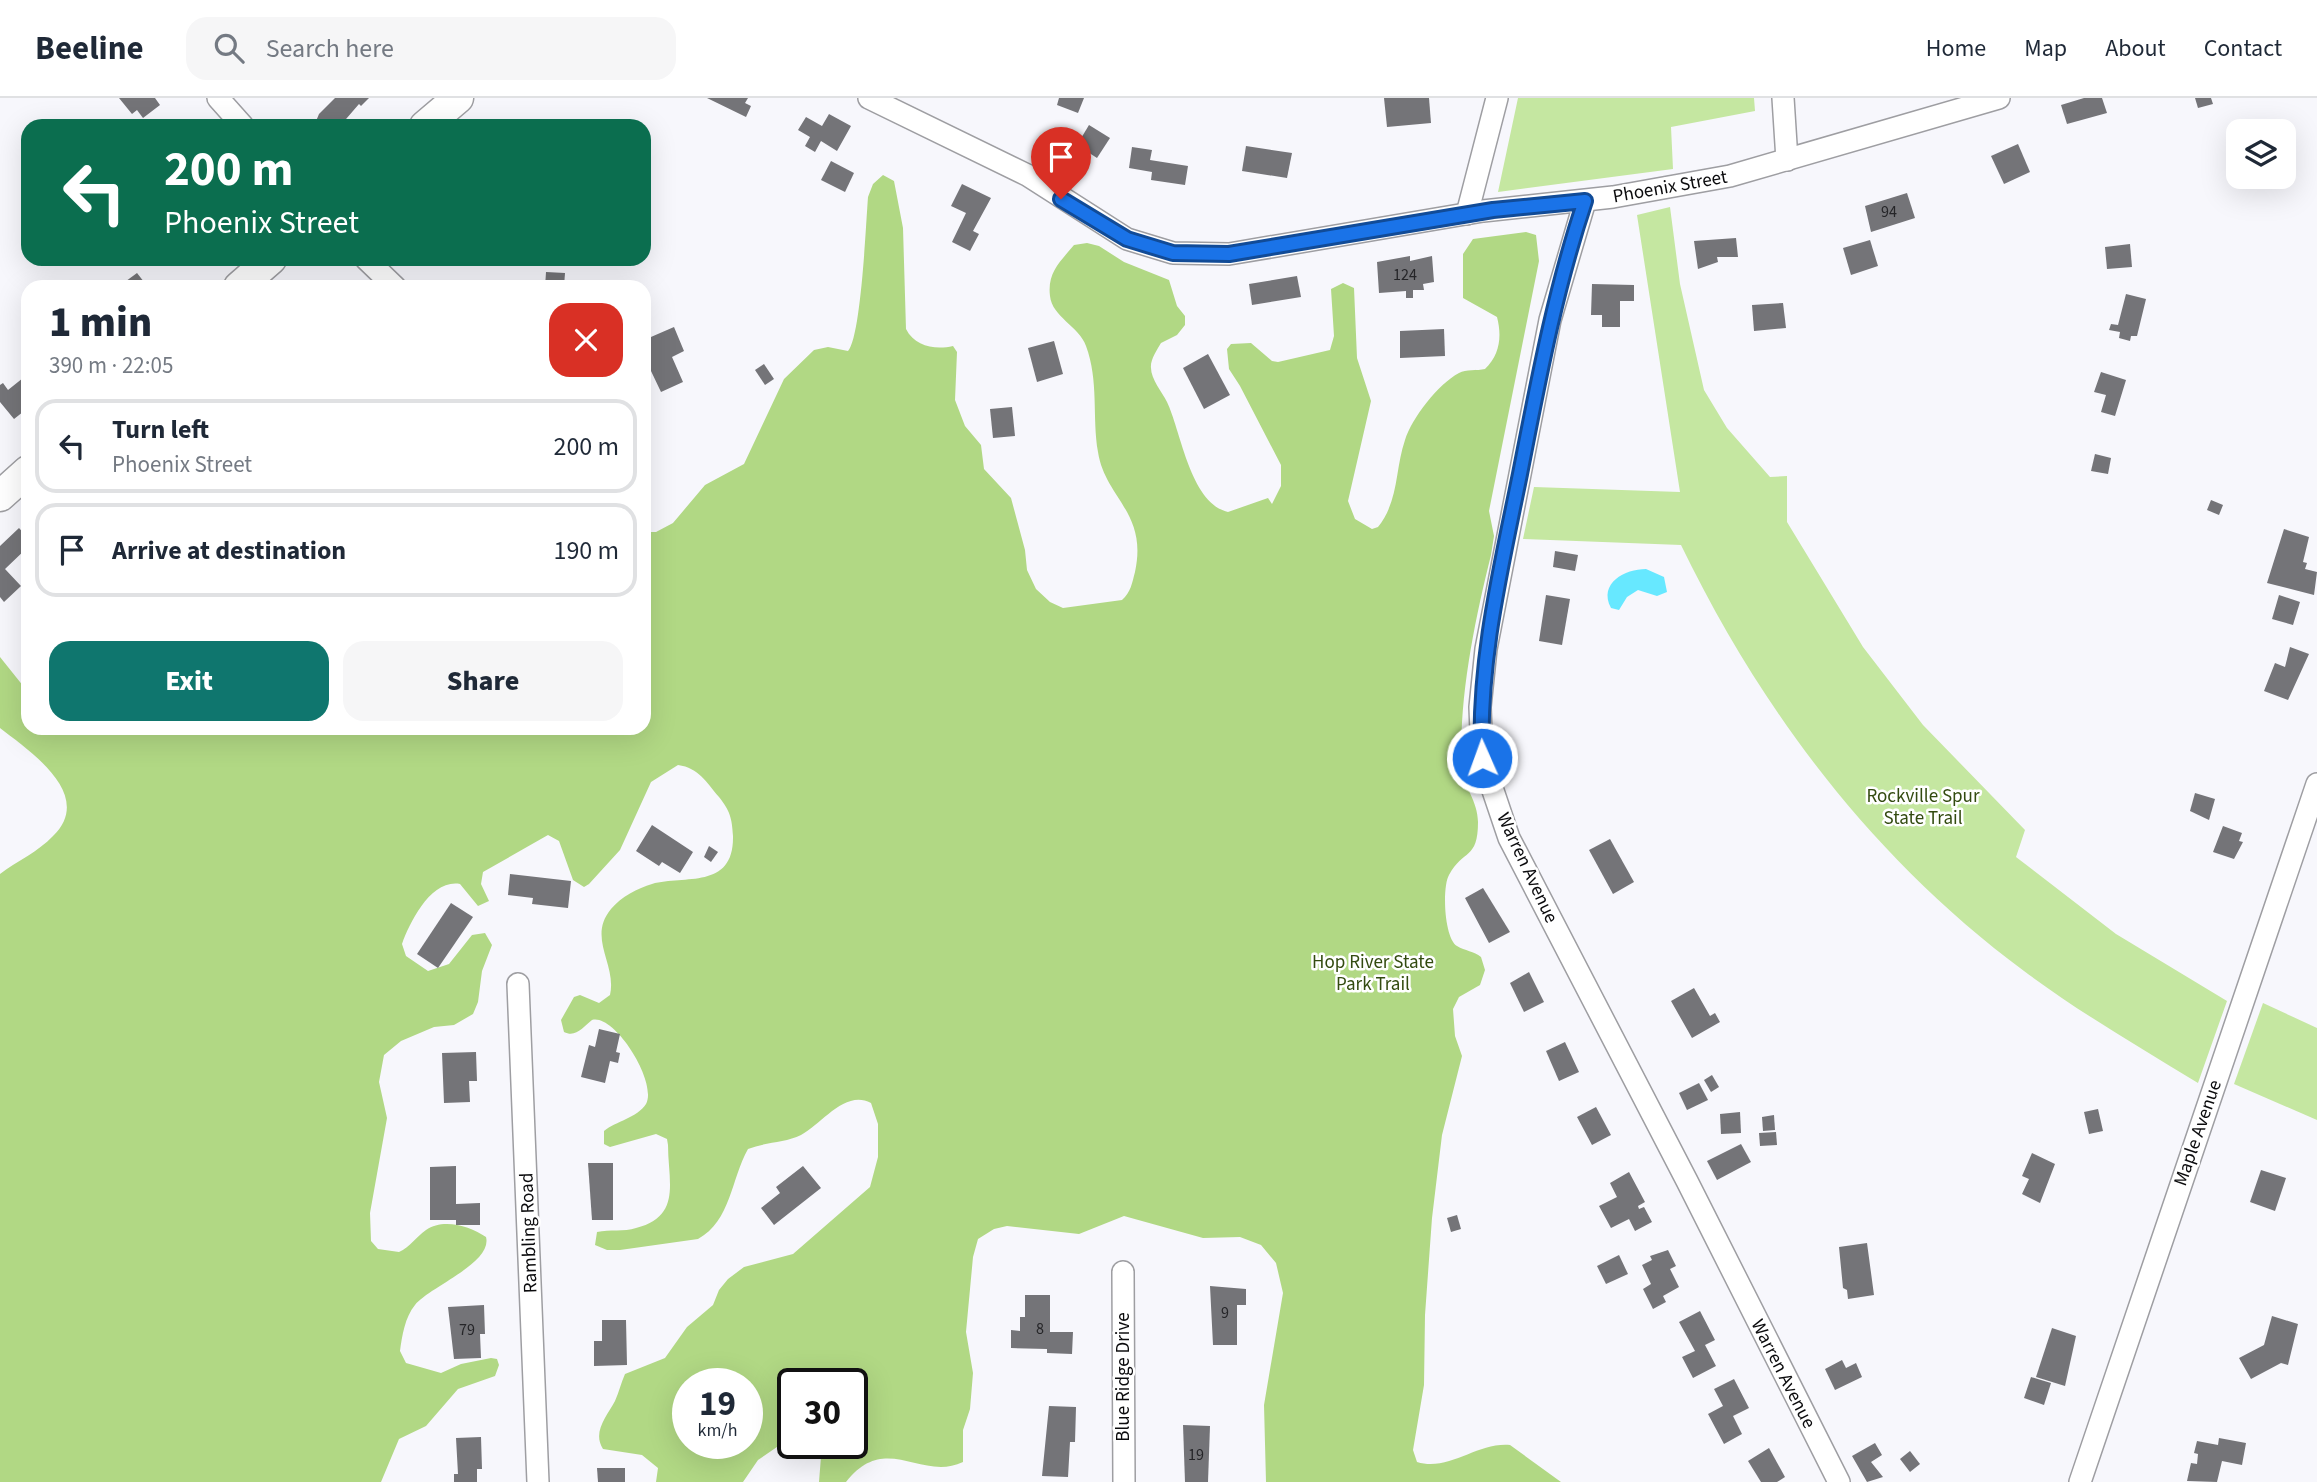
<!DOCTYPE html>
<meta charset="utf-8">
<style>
:root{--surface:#fff;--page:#f6f6f7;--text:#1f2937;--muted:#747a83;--line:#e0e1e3;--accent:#0f766e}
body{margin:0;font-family:"Source Sans 3",sans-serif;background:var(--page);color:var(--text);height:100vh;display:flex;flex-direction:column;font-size:26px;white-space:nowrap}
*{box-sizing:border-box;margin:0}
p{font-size:23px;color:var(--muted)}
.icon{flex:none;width:38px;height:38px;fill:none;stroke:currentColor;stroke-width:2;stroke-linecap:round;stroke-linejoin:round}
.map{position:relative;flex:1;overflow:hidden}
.drawer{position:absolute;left:21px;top:182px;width:630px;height:455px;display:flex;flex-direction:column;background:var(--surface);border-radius:21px;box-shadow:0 7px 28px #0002}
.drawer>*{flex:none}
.top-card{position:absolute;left:21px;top:21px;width:630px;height:147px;border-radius:21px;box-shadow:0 7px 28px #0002;background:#0b6e4f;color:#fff;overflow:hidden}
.buttons{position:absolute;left:2226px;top:21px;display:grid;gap:14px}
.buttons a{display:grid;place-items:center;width:70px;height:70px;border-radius:14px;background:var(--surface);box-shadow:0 7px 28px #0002;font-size:35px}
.speed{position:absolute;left:672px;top:1270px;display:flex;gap:14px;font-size:35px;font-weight:700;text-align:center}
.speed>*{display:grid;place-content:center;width:91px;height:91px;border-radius:50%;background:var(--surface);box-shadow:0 7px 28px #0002;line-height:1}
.speed small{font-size:18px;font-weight:400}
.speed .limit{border:4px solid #111;border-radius:10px;background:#fff;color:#111}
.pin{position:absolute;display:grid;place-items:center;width:60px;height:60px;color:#fff;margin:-72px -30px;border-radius:50% 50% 50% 0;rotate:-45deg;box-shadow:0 0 7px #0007}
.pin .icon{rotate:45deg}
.me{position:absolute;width:77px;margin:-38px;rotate:358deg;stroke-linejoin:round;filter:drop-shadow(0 0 5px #0008)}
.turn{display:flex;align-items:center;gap:24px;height:147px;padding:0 28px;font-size:32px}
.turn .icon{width:91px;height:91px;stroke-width:2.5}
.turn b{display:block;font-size:49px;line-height:60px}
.round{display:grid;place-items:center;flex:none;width:74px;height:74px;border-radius:21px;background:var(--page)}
.head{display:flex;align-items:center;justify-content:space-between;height:119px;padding:0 28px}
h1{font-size:42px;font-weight:800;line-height:52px}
.button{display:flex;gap:14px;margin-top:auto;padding:14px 28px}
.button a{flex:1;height:80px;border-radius:21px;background:var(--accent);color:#fff;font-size:28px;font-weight:800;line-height:80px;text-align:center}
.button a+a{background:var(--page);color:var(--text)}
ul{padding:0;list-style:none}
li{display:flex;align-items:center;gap:21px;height:94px;margin:0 14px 10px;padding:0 14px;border:4px solid var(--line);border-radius:21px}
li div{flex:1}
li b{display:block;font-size:26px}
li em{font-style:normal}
header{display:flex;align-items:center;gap:42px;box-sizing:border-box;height:98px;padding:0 35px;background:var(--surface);border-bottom:2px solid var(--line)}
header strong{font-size:33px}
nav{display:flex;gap:38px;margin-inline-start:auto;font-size:24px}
.search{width:490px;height:63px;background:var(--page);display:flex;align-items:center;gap:18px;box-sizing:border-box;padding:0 24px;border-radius:21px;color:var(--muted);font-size:26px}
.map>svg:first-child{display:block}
.green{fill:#c5e7a1}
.forest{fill:#b1d884;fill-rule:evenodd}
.water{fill:#67e8ff}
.building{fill:#747478}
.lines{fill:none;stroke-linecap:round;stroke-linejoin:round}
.street-casing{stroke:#9e9ea2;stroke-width:24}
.secondary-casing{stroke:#9e9ea2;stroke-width:33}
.street{stroke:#fff;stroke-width:21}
.secondary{stroke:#fff;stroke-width:30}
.route-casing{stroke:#114b97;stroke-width:18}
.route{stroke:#1a73e8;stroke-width:12}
.labels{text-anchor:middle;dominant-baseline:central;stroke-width:5;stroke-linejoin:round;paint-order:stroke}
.number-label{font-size:16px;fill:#252528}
.street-label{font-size:19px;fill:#0b0b0d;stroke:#fff}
.park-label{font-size:19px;fill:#334b10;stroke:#fff}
</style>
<header>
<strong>Beeline</strong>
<div class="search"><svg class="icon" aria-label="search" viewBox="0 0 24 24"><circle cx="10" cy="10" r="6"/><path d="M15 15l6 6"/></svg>Search here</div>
<nav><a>Home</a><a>Map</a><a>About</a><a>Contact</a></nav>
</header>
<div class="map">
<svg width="2317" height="1384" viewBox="0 0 2317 1384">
<rect width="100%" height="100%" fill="#f7f7fc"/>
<g class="green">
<polygon points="1518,0 1754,0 1755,13 1671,29 1673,71 1498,94"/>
<path d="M1670 109 1680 186 1704 292 1727 330 1770 379 1787 378V424L1863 549 1923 627 2025 732 2016 759 2116 836 2227 903 2198 985C2139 949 2079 914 2024 873 1873 761 1762 614 1681 447L1523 441 1534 389 1680 394 1637 117Z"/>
<polygon points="2263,905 2317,930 2317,1022 2234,986"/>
</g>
<path class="forest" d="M883 77 894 83 903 130 906 231C915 249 936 252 953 248L957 254 955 302 965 328 981 347 984 371 1011 400 1025 452 1027 472 1036 491 1050 504 1063 510 1122 502C1131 494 1132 485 1135 474 1148 414 1105 400 1098 354 1092 319 1099 283 1086 248 1079 228 1052 219 1050 198 1047 174 1061 163 1074 147L1087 145 1099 148 1124 164 1169 182 1177 208 1185 218V227L1177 237 1161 245C1157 252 1150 262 1151 270 1151 281 1162 294 1167 304 1181 333 1190 405 1228 414L1268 400 1272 406 1281 388V367L1240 288 1229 271 1227 251 1231 246 1251 245 1272 263 1278 264 1330 252 1334 238 1331 191 1343 185 1354 190 1357 260 1371 303 1348 403 1355 421 1372 431 1378 429C1399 403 1395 371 1405 342 1412 320 1438 286 1459 275 1466 271 1477 273 1485 271 1500 257 1502 238 1497 219L1463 200V156L1473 141 1526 134 1536 137 1539 163 1489 413 1494 438 1491 457C1475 521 1458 603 1462 668 1463 688 1478 703 1478 724 1478 762 1463 751 1449 777 1442 789 1444 840 1457 848 1465 853 1474 853 1481 859L1485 872 1480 887 1459 899 1453 911 1455 938 1462 958 1442 1037 1432 1120 1425 1217 1424 1287 1413 1352 1417 1364C1449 1374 1477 1344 1510 1347L1561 1384H1266L1264 1307 1283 1195 1276 1165 1261 1147 1240 1139 1203 1140 1124 1118 1079 1136 1007 1128 994 1131 978 1141 973 1159 966 1234 973 1275 970 1311 963 1332V1364C921 1384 886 1333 846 1384H819L822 1346H852V1286H793V1338L758 1362 743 1384H656L658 1370 642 1357 603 1351C592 1334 607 1318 615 1303 619 1294 621 1285 625 1276L665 1260 687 1229 713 1207 719 1192 728 1181 744 1169 793 1156 870 1089 878 1059V1026L871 1005C845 991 822 1026 801 1037 785 1045 765 1044 748 1051 731 1081 731 1123 698 1141L620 1152H607L595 1147 597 1134C610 1131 624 1134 636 1130 682 1118 668 1084 668 1047L667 1041 656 1036 610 1049 604 1046V1033C616 1023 637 1020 646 1006 658 984 614 915 592 922 583 929 576 940 564 934L561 922 574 899 580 897 599 905 610 897C617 866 587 840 611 811 621 799 638 790 652 786 685 777 734 792 733 738 732 720 730 713 719 699 706 684 699 670 678 667L651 684 620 752 589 786 584 789 573 782 559 743 548 737 483 774 481 786 489 803 478 808 460 786C431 781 410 824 402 846L406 858 428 873 449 866 472 837 485 835 492 847 482 873 478 904 473 916 454 927 434 929 401 943 384 957 379 984 387 1020 370 1115 371 1143 378 1151 399 1154C410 1149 416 1139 426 1132 443 1120 470 1128 486 1139 493 1165 429 1189 415 1207 405 1219 402 1238 400 1253L406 1265 441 1275 461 1266 491 1260 497 1261 499 1267 495 1278 458 1291 426 1328 399 1341 381 1384H0V776C17 763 38 754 53 738 95 697 31 654 0 630V559L28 594V630H644V434H656L673 425 705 387 744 366 784 281 814 252 828 249 848 253C861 239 866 126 868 99L873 86ZM688 1286H747V1346H688Z"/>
<path class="water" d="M1646 471 1664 479 1667 494 1657 498 1638 492 1627 499 1619 512 1611 510C1598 485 1625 471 1646 471Z"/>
<g class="building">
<polygon points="119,0 155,0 160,7 143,20 137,12 132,16"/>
<polygon points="335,0 369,0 361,8 359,6 340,28 314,28 319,16"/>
<polygon points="707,0 748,0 745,5 751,8 746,19"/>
<polygon points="1059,0 1084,0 1078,15 1057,7"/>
<polygon points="1384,0 1429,0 1431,25 1387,29"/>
<polygon points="2084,0 2102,0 2107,15 2067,26 2061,7"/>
<polygon points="2195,0 2211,0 2213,6 2198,10"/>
<polygon points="829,16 851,28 837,53 821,43 815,54 805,48 810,39 798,32 806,19 822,28"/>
<polygon points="1089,27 1110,40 1097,60 1077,47"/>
<polygon points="2018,46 2030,74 2004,86 1991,58"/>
<polygon points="1246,48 1292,55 1287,80 1242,73"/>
<polygon points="1132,49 1152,52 1150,62 1188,68 1185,87 1151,82 1152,74 1129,70"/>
<polygon points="831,63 854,75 845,94 821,82"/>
<polygon points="962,86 991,100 973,133 979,136 970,153 952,144 966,115 951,108"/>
<polygon points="1907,95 1915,120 1871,134 1865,108"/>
<polygon points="1736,140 1738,159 1717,159 1718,164 1698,171 1694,143"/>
<polygon points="1870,142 1878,168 1851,177 1843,150"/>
<polygon points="2130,146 2132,169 2107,171 2105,149"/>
<polygon points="1410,158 1410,163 1432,158 1434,184 1423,186 1424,192 1413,192 1413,200 1406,200 1406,193 1379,195 1377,164"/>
<polygon points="546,174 565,175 564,189 545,189"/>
<polygon points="137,175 148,189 118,189"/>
<polygon points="1297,178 1301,199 1252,207 1249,186"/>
<polygon points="1592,186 1634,187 1634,203 1620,203 1620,229 1602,229 1602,217 1591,217"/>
<polygon points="2126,196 2146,201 2137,238 2131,238 2130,243 2119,240 2120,234 2109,232 2111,226 2118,227"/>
<polygon points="1783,205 1786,230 1754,233 1752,207"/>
<polygon points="674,229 684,253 672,259 683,284 661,294 651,273 644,276 644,242"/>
<polygon points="1444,231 1445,258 1400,260 1400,233"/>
<polygon points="1054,243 1063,276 1037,284 1028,250"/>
<polygon points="1208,256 1230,297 1204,311 1183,270"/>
<polygon points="764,266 774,281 765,287 755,272"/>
<polygon points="2101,274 2126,282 2115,318 2101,314 2106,297 2094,294"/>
<polygon points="28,276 28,310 14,321 0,304 0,287 3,285 8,292"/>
<polygon points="1012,309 1015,338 993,340 990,311"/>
<polygon points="2095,356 2111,360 2108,376 2091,373"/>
<polygon points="2211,402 2223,407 2219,417 2207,412"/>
<polygon points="19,430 28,440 28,449 5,471 21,488 4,504 0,499 0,448"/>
<polygon points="2284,431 2309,439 2303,464 2307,465 2305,471 2317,474 2314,497 2267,485"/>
<polygon points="1555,453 1578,457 1575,473 1553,469"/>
<polygon points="1546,497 1570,501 1562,547 1539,543"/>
<polygon points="2279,497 2300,504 2293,527 2272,521"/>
<polygon points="2290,549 2309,556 2288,602 2264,593 2275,565 2285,569"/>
<polygon points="2195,695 2215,701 2209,722 2190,713"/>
<polygon points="652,727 693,754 680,775 662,764 659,768 636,753"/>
<polygon points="2223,728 2242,735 2239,743 2243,744 2234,761 2213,754"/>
<polygon points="1610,741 1634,784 1613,796 1589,752"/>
<polygon points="709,748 718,754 711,764 704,759"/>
<polygon points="510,776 571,783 568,810 532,806 533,800 508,797"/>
<polygon points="1483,790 1510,834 1489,845 1465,800"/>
<polygon points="451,805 473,819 438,870 417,856"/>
<polygon points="1529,874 1544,904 1524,914 1510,885"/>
<polygon points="1694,890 1710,918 1715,915 1720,924 1692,940 1671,903"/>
<polygon points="599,931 620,936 616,954 620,955 618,965 610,963 605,985 581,979 589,947 595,949"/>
<polygon points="1565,944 1579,974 1559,983 1546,953"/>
<polygon points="476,954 477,983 469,983 470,1004 444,1005 442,955"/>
<polygon points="1712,977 1719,989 1711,994 1704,982"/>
<polygon points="1699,985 1708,1002 1687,1012 1679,995"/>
<polygon points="1596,1009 1611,1037 1592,1047 1577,1019"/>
<polygon points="2098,1011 2103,1033 2089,1036 2084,1014"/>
<polygon points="1740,1014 1741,1035 1721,1036 1720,1016"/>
<polygon points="1774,1017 1775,1032 1763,1033 1762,1019"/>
<polygon points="1776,1034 1777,1047 1760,1048 1759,1035"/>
<polygon points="1741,1046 1751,1064 1717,1082 1707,1063"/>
<polygon points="2032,1055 2055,1066 2040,1105 2022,1096 2029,1081 2022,1078"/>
<polygon points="588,1065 613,1065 613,1122 592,1122"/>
<polygon points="456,1068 456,1106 480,1105 480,1127 456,1127 456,1122 430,1122 430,1069"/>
<polygon points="803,1068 821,1090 774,1127 761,1110 780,1095 776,1089"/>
<polygon points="2261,1072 2286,1080 2275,1113 2250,1104"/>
<polygon points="1629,1074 1645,1104 1638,1108 1639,1111 1644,1109 1652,1124 1635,1133 1629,1121 1611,1130 1599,1108 1617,1099 1610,1085"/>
<polygon points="1457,1117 1461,1131 1451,1134 1447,1120"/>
<polygon points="1867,1145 1874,1197 1848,1201 1847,1192 1843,1190 1839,1149"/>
<polygon points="1668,1152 1676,1168 1670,1171 1679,1189 1663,1198 1666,1204 1653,1211 1643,1191 1651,1186 1642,1167 1652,1162 1650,1158"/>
<polygon points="1619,1157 1628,1176 1606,1186 1597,1168"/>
<polygon points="1210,1188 1246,1191 1246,1207 1237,1207 1237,1247 1213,1247"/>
<polygon points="1025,1197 1050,1197 1050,1234 1073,1234 1072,1256 1047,1255 1047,1251 1011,1250 1011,1232 1020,1233 1020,1219 1025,1219"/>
<polygon points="484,1207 485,1236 480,1236 481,1260 454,1261 448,1209"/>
<polygon points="1700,1213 1715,1242 1705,1247 1716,1268 1693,1280 1682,1259 1695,1253 1679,1224"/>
<polygon points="2272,1218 2298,1226 2288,1267 2281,1265 2251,1281 2239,1260 2264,1247"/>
<polygon points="602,1222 626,1222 627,1267 594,1268 594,1243 602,1243"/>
<polygon points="2052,1230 2076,1238 2065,1288 2036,1279"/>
<polygon points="1842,1262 1846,1270 1856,1265 1862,1279 1835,1292 1825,1271"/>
<polygon points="2031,1279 2051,1285 2044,1307 2024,1300"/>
<polygon points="1734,1281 1749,1310 1733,1318 1742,1336 1724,1346 1708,1316 1723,1308 1714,1291"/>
<polygon points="1049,1308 1076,1309 1075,1344 1070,1344 1068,1379 1042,1378"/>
<polygon points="1183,1327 1210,1328 1208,1384 1185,1384"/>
<polygon points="481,1339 482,1371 477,1371 477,1384 454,1384 454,1376 458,1376 456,1340"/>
<polygon points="2219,1340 2246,1345 2242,1367 2222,1363 2217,1384 2187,1383 2191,1365 2197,1366 2198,1356 2194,1355 2197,1343 2218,1347"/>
<polygon points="1875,1345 1882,1357 1871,1364 1883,1379 1867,1384 1852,1358"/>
<polygon points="1769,1350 1785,1379 1777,1384 1761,1384 1748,1363"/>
<polygon points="1910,1353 1920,1366 1910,1374 1900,1361"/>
<polygon points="597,1370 625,1370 625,1384 598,1384"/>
</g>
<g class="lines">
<g class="street-casing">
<g id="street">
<polyline points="218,0 243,28"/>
<polyline points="869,0 1027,77 1127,141 1173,155 1229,156 1483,113 1613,99 1730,78 1999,0"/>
<polyline points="1783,0 1787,62"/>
<polyline points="1585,103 1550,222 1486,551 1480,609 1482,660 1509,740 1687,1083 1839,1384"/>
<polyline points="1467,116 1497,0"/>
<polyline points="366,161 395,189"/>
<polyline points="518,886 538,1384"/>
<polyline points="1123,1174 1124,1384"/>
<polyline points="2080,1384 2317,686"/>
</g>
</g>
<g class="secondary-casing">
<g id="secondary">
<polyline points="425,28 458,0"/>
<polyline points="239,189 271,161"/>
<polyline points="0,398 28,373"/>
</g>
</g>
<use href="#street" class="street"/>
<use href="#secondary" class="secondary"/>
</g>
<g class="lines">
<g class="route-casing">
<path id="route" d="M1061 101 1127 141 1173 155 1229 156 1493 112 1585 103C1555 192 1538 284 1520 376 1501 470 1478 564 1482 660"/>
</g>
<use href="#route" class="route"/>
</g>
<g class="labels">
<g class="number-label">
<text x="1889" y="114">94</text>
<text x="1405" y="177">124</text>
<text x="1225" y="1215">9</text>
<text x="1040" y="1231">8</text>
<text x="467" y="1232">79</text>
<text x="1196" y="1357">19</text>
</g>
<g class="street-label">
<text transform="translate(1670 89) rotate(-10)">Phoenix Street</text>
<text transform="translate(1527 770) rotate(65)">Warren Avenue</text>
<text transform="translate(2198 1035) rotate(-71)">Maple Avenue</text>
<text transform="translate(529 1135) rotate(-92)">Rambling Road</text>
<text transform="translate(1783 1276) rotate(63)">Warren Avenue</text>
<text transform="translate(1123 1279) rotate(-90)">Blue Ridge Drive</text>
</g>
<g class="park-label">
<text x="1923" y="698">Rockville Spur<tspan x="1923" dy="22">State Trail</tspan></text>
<text x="1373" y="864">Hop River State<tspan x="1373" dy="22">Park Trail</tspan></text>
</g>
</g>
</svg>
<div class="buttons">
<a><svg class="icon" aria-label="layers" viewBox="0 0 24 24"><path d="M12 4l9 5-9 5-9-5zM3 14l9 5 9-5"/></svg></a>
</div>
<div class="speed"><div>19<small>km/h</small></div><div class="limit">30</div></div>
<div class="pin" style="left:1061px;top:101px;background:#d93025"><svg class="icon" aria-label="arrive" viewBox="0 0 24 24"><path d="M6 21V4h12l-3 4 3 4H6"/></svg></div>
<svg class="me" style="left:1482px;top:660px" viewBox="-20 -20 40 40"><circle r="17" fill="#1a73e8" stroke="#fff" stroke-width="3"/><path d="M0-11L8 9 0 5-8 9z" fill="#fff"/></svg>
<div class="top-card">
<div class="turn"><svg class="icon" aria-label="left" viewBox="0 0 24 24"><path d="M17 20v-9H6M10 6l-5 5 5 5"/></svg><div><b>200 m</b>Phoenix Street</div></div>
</div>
<section class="drawer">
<div class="head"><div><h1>1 min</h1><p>390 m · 22:05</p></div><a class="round" style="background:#d93025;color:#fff"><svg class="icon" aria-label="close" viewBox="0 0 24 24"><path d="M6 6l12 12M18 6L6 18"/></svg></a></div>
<ul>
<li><svg class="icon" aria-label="left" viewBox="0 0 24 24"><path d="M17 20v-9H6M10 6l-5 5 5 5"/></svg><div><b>Turn left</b><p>Phoenix Street</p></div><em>200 m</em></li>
<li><svg class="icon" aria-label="arrive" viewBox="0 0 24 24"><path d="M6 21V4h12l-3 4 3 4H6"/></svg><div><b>Arrive at destination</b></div><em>190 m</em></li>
</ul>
<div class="button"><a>Exit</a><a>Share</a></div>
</section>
</div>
